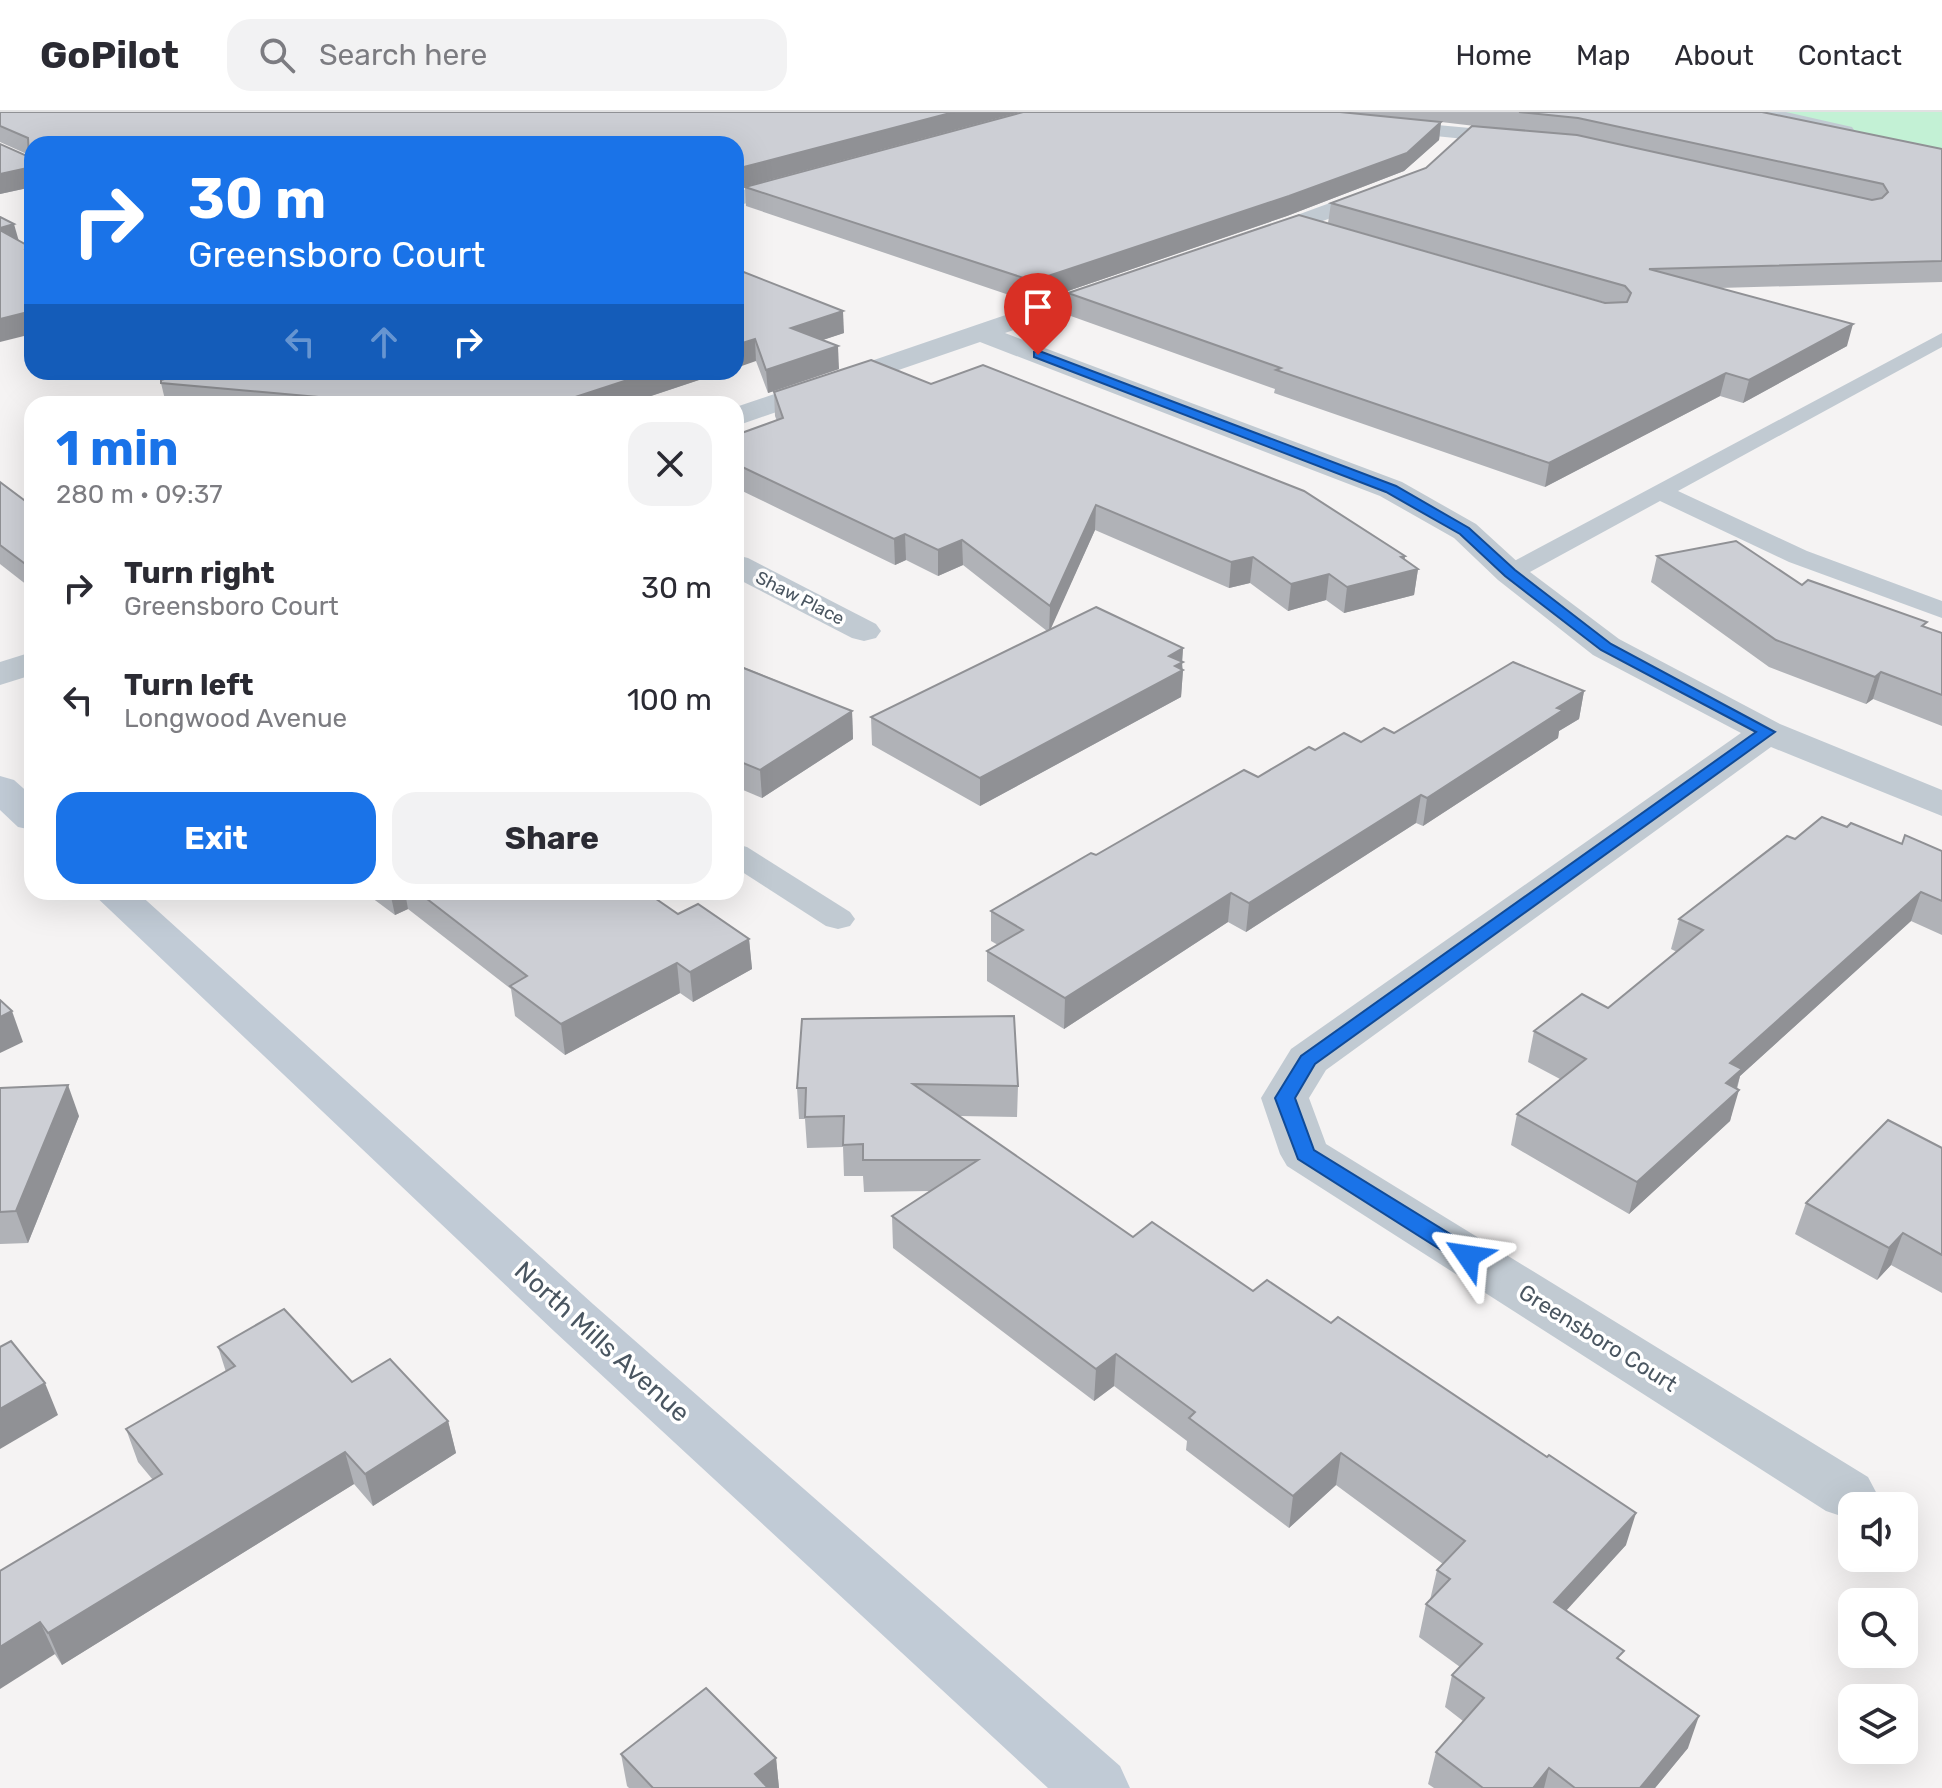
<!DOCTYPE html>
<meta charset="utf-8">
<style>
:root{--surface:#fff;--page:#f2f2f3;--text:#2b2b33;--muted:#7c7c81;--line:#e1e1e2;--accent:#1a73e8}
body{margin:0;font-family:Rubik,sans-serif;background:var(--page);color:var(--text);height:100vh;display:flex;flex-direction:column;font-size:30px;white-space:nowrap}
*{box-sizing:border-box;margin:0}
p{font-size:26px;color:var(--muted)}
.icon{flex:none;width:44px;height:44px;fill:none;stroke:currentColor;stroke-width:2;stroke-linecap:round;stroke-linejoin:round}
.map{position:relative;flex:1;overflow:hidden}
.sheet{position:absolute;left:24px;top:284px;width:720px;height:504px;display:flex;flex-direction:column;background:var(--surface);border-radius:24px;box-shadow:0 8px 32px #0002}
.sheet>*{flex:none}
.guide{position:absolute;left:24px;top:24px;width:720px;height:244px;border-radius:24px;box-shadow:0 8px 32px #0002;background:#1a73e8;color:#fff;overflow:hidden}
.fabs{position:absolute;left:1838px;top:1380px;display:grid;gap:16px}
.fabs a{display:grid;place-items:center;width:80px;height:80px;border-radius:16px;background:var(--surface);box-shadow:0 8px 32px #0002;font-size:40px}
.pin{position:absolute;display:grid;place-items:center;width:68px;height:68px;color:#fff;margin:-82px -34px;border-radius:50% 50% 50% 0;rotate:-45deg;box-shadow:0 0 8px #0007}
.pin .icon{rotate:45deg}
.me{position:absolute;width:88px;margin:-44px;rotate:302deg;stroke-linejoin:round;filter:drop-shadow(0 0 6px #0008)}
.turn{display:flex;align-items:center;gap:28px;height:168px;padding:0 32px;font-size:36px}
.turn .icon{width:104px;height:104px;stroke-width:2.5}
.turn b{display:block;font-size:56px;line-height:68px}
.lanes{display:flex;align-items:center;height:76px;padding:0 32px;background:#0003;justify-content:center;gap:40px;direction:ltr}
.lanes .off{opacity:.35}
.round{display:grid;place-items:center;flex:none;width:84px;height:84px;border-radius:24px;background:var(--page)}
.overview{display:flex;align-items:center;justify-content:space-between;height:136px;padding:0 32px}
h1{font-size:48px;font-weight:700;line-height:60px;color:var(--accent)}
.primary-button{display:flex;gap:16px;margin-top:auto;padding:16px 32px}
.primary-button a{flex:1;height:92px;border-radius:24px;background:var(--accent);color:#fff;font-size:32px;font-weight:700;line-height:92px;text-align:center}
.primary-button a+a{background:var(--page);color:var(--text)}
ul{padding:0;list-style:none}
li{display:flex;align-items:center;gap:24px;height:112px;padding:0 32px}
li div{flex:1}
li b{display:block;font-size:30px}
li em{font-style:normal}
header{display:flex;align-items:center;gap:48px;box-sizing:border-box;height:112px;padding:0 40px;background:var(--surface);border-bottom:2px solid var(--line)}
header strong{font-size:38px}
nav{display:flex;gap:44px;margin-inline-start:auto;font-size:28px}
.search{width:560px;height:72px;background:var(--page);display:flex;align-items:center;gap:20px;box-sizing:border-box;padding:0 28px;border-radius:24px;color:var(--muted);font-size:30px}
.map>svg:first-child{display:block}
.green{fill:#c3f1d5}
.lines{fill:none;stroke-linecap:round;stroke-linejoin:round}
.lane{fill:#c1cad2;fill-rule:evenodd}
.street{fill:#c1cad2;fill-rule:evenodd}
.secondary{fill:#c1cbd6;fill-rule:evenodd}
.wall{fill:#b0b2b7}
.shaded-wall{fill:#909195}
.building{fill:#cdcfd5;stroke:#909195;stroke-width:2}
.route{fill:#1a73e8;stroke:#114b97;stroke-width:2}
.labels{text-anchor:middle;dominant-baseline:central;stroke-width:7;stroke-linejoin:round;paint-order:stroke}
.far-street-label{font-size:18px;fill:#4a5661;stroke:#fff}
.street-label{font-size:22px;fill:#4a5661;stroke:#fff}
.near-street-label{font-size:26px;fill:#4a5661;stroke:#fff}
</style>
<header>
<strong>GoPilot</strong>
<div class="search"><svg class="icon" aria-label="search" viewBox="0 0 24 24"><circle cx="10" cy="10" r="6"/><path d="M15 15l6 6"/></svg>Search here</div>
<nav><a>Home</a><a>Map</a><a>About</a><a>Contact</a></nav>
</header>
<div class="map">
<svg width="1942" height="1676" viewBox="0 0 1942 1676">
<rect width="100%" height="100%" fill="#f5f3f3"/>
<polygon class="green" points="1734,0 1942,0 1942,46"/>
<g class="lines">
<g class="lane">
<polygon points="1756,0 1786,0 1852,15 1854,18 1846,23 1758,3"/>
<polygon points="1942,221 1942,235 1678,379 1807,439 1942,489 1942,506 1789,450 1660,389 1519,466 1501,466 1497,461 1501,456"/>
<polygon points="736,732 747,735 850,800 855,807 850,814 838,817 826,814 736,756"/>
</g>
<g class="street">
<polygon points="1382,8 1525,21 1536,27 1525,33 1375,18 1372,14 1375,10"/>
<polygon points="803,62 811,64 814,69 811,74 736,94 736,80"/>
<polygon points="1387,70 1395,72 1398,77 1395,82 1264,131 1248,131 1244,126 1248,121"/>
<polygon points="1123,163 1132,166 1136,171 1132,176 1005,221 1402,370 1476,412 1522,454 1619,527 1780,612 1942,678 1942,704 1771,635 1326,958 1309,986 1326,1032 1868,1365 1877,1382 1871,1394 1852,1394 1852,1404 1847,1406 1826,1399 1287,1054 1280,1042 1261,986 1291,937 1741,621 1593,543 1498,468 1454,426 1380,384 980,230 736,314 736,295"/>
<polygon points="736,443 748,446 876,512 881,519 876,526 864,529 852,526 736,466"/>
<polygon points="32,540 32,563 0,573 0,550"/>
</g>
<g class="secondary">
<polygon points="0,664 14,668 32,684 32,718 18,715 0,698"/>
<polygon points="91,780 137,780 593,1192 1120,1654 1130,1676 1048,1676 555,1220"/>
</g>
</g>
<g class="wall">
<polygon points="0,0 1021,0 32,32 32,75 0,82 0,32 29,45 29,43 0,30"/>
<polygon points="1024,0 1742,0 1942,37 1942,170 1719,176 1847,234 1743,291 1720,284 1545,375 1274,281 1275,277 1068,203 1068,181 1607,191 1328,111 1331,91 1426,56 1492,16 1441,10 1439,28 1404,59 1287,104 1033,191 746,94 745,75"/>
<polygon points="736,157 844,221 822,228 839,257 768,281 756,249"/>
<polygon points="188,260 723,260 627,292 166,292 161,271"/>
<polygon points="931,272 1404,448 1418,457 1414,483 1344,501 1326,488 1288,499 1250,471 1229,476 1095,418 1050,517 1183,536 1182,550 1183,558 1181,585 980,694 872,633 871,605 1047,519 963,453 938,464 906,448 895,453 736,376 736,323 777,309 775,304 774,280"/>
<polygon points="0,370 32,394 32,477 0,452"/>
<polygon points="1657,444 1802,473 1942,521 1942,614 1873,587 1866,592 1769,555 1651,470"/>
<polygon points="736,552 852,599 853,627 762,686 736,675"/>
<polygon points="1584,579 1579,607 1559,619 1558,626 1423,714 1416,711 1246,820 1228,810 1064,917 987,869 987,839 998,833 991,829 991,799 1096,743 1258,665 1315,638 1361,630 1394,621"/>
<polygon points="1847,715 1902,732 1942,739 1942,823 1911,809 1740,964 1730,1009 1629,1102 1511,1033 1517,1002 1560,967 1528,950 1534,919 1608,896 1677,840 1671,837 1679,807 1795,727"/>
<polygon points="364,780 646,780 678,802 749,827 752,857 693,890 680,881 565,943 515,904 511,877 408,797 395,803"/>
<polygon points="802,907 1018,974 1017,1005 959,1004 1133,1125 1626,1433 1566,1498 1621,1548 1688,1636 1655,1676 1434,1676 1428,1672 1436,1640 1463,1609 1445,1595 1452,1563 1460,1555 1419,1525 1426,1492 1430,1488 1437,1458 1443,1452 1336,1373 1289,1416 1186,1338 1187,1329 1114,1274 1094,1289 893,1136 892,1104 930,1079 864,1080 863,1064 844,1064 843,1035 807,1036 805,1007 799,1007 797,976"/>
<polygon points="0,976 79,1004 28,1131 0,1132"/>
<polygon points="1942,1036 1942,1181 1891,1153 1877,1168 1795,1122 1806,1091"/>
<polygon points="218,1235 352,1270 448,1309 456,1341 373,1394 354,1372 62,1553 0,1459 153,1368 138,1350 126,1317 226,1260"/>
<polygon points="621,1642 776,1646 779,1676 629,1676 627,1674"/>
</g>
<g class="shaded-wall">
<polygon points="954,0 1021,0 736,77 736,57"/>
<polygon points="1441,10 1439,28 1404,59 1287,104 1033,191 1033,169"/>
<polygon points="32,55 32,75 0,82 0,62"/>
<polygon points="14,112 20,133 0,130 0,116"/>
<polygon points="32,199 32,222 0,230 0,207"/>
<polygon points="843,199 844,221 793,238 791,216"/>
<polygon points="1853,212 1847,234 1743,291 1749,268"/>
<polygon points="755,227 756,249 736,256 736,233"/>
<polygon points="838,234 839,257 768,281 766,258"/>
<polygon points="652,260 723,260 627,292 554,292"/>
<polygon points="1726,261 1720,284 1545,375 1549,351"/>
<polygon points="1096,393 1095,418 1049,521 1050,494"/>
<polygon points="905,422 906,448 895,453 894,427"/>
<polygon points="962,428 963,453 938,464 938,438"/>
<polygon points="1405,444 1403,461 1418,457 1414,483 1344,501 1347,475 1401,445"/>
<polygon points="1253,445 1250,471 1229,476 1231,450"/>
<polygon points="1329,462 1326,488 1288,499 1291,472"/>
<polygon points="1183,536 1182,551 1182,559 1183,558 1181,585 980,694 980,666 1169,544"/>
<polygon points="1881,560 1873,587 1866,592 1875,565"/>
<polygon points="1584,579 1579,607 1559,619 1558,626 1423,714 1427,686 1557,596"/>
<polygon points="852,599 853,627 762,686 760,658"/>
<polygon points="1421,683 1416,711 1246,820 1249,791"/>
<polygon points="390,780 405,780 408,797 395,803"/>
<polygon points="1921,780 1911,809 1740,964 1735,981 1739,978 1730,1009 1629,1102 1637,1070 1730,951"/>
<polygon points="1231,781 1228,810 1064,917 1065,886"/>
<polygon points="749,827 752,857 693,890 690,860"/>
<polygon points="677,851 680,881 565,943 561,912"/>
<polygon points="12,899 23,930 0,941 0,905"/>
<polygon points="68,973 79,1004 28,1131 16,1099"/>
<polygon points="1903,1121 1891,1153 1877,1168 1889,1136"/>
<polygon points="1116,1242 1114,1274 1094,1289 1096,1257"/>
<polygon points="45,1271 58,1303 0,1337 0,1297"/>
<polygon points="448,1309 456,1341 373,1394 365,1362"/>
<polygon points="345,1340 354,1372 62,1553 48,1521"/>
<polygon points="1341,1341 1336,1373 1289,1416 1293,1384"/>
<polygon points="1636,1401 1626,1433 1545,1522 1554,1490"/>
<polygon points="40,1510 55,1542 0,1577 0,1535"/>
<polygon points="1699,1604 1688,1636 1655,1676 1640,1676"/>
<polygon points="776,1646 779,1676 757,1676 755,1662"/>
<polygon points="1549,1656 1544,1676 1533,1676"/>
</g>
<g class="building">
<polygon points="0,0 954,0 736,57 736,32 32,32 32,55 0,62 0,32 29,45 28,26 0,14"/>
<polygon points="1023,0 1340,0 1441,10 1407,41 1289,84 1033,169 745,75"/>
<polygon points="1519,0 1762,0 1942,37 1942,149 1649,157 1853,212 1749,268 1726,261 1549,351 1276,258 1281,256 1068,181 1299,103 1605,191 1627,190 1631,181 1625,174 1331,91 1426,56 1472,14 1577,23 1872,88 1882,86 1888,80 1883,72 1578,6"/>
<polygon points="0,105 14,112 0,116"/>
<polygon points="0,118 32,136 32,137 26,138 32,142 32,199 0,207"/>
<polygon points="736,157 843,199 791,216 838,234 766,258 755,227 736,233"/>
<polygon points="871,248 931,272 983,253 1304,379 1405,444 1401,445 1418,457 1347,475 1329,462 1291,472 1253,445 1231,450 1096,393 1050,494 962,428 938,438 905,422 894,427 736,352 736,347 737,347 736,346 736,323 783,306 774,280"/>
<polygon points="188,260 652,260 554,292 383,292 386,291 161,271 161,268"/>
<polygon points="0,370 32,394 32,457 0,433"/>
<polygon points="1736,429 1802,473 1808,468 1927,510 1922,514 1942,521 1942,583 1881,560 1875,565 1776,528 1657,444"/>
<polygon points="1096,495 1183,536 1169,544 1183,550 1175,554 1183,558 980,666 871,605"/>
<polygon points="1513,550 1584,579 1557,596 1563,598 1427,686 1421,683 1249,791 1231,781 1065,886 987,839 1023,818 991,799 1091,741 1096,743 1244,658 1258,665 1309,635 1315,638 1344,621 1361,630 1384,616 1394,621"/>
<polygon points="736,553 852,599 760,658 736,648"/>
<polygon points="1822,705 1847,715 1851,711 1902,732 1905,723 1942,739 1942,789 1921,780 1730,951 1742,957 1726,971 1739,978 1637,1070 1517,1002 1586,947 1534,919 1582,882 1608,896 1703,818 1679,807 1787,724 1795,727"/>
<polygon points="418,780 646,780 678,802 698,792 749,827 690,860 677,851 561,912 510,874 527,864"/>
<polygon points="0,888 12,899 0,905"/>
<polygon points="1014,904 1018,974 913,972 1133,1125 1152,1110 1253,1179 1267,1168 1331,1211 1338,1205 1547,1345 1549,1343 1636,1401 1554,1490 1624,1539 1617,1546 1699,1604 1640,1676 1575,1676 1549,1656 1533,1676 1483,1676 1436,1640 1484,1586 1452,1563 1482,1532 1426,1492 1450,1467 1437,1458 1465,1429 1341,1341 1293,1384 1189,1306 1195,1300 1116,1242 1096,1257 892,1104 978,1048 863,1048 863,1032 843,1033 844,1004 805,1005 806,976 797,976 802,907"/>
<polygon points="68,973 16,1099 0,1100 0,976"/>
<polygon points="1888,1008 1942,1036 1942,1143 1903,1121 1889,1136 1806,1091"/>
<polygon points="284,1197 352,1270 390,1247 448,1309 365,1362 345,1340 48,1521 40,1510 0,1535 0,1459 162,1362 126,1317 235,1254 218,1235"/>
<polygon points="11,1229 45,1271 0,1297 0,1235"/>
<polygon points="706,1576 776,1646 755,1662 768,1676 653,1676 621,1642"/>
</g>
<polygon class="route" points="1034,240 1042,240 1396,374 1469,416 1515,458 1611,532 1775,620 1315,952 1295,986 1314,1038 1476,1138 1479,1144 1476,1150 1460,1150 1298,1047 1275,986 1301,944 1756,620 1601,538 1505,464 1460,422 1386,380 1034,245"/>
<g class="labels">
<g class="far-street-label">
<text transform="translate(800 486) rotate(27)">Shaw Place</text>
</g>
<g class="street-label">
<text transform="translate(1598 1226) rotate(32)">Greensboro Court</text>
</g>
<g class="near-street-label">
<text transform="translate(602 1230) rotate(42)">North Mills Avenue</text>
</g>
</g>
</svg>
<div class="fabs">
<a><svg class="icon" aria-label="sound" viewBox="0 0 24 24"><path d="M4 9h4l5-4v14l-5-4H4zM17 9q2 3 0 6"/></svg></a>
<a><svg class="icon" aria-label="search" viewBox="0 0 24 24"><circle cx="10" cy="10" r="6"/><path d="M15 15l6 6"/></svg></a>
<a><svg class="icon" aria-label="layers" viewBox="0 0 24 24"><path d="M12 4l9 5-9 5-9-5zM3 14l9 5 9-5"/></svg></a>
</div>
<div class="pin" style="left:1038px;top:243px;background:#d93025"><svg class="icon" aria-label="arrive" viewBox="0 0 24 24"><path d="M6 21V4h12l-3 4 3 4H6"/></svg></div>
<svg class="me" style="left:1468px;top:1144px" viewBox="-20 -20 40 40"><path d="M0-17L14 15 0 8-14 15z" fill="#1a73e8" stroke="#fff" stroke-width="4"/></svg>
<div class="guide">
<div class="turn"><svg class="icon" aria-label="right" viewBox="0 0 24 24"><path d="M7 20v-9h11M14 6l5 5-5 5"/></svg><div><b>30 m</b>Greensboro Court</div></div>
<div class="lanes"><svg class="icon off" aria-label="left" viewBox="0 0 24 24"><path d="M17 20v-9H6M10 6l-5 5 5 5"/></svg><svg class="icon off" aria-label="ahead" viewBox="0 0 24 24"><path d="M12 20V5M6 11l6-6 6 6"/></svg><svg class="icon" aria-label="right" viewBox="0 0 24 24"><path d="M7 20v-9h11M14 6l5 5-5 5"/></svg></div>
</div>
<section class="sheet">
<div class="overview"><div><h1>1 min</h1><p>280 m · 09:37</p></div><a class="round"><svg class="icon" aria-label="close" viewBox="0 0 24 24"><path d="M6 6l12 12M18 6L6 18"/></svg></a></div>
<ul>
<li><svg class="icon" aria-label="right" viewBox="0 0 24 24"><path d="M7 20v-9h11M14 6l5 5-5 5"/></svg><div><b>Turn right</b><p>Greensboro Court</p></div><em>30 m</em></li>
<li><svg class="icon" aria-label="left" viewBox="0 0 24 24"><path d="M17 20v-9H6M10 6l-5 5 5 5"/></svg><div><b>Turn left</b><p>Longwood Avenue</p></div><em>100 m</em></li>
</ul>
<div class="primary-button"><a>Exit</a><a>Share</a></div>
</section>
</div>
